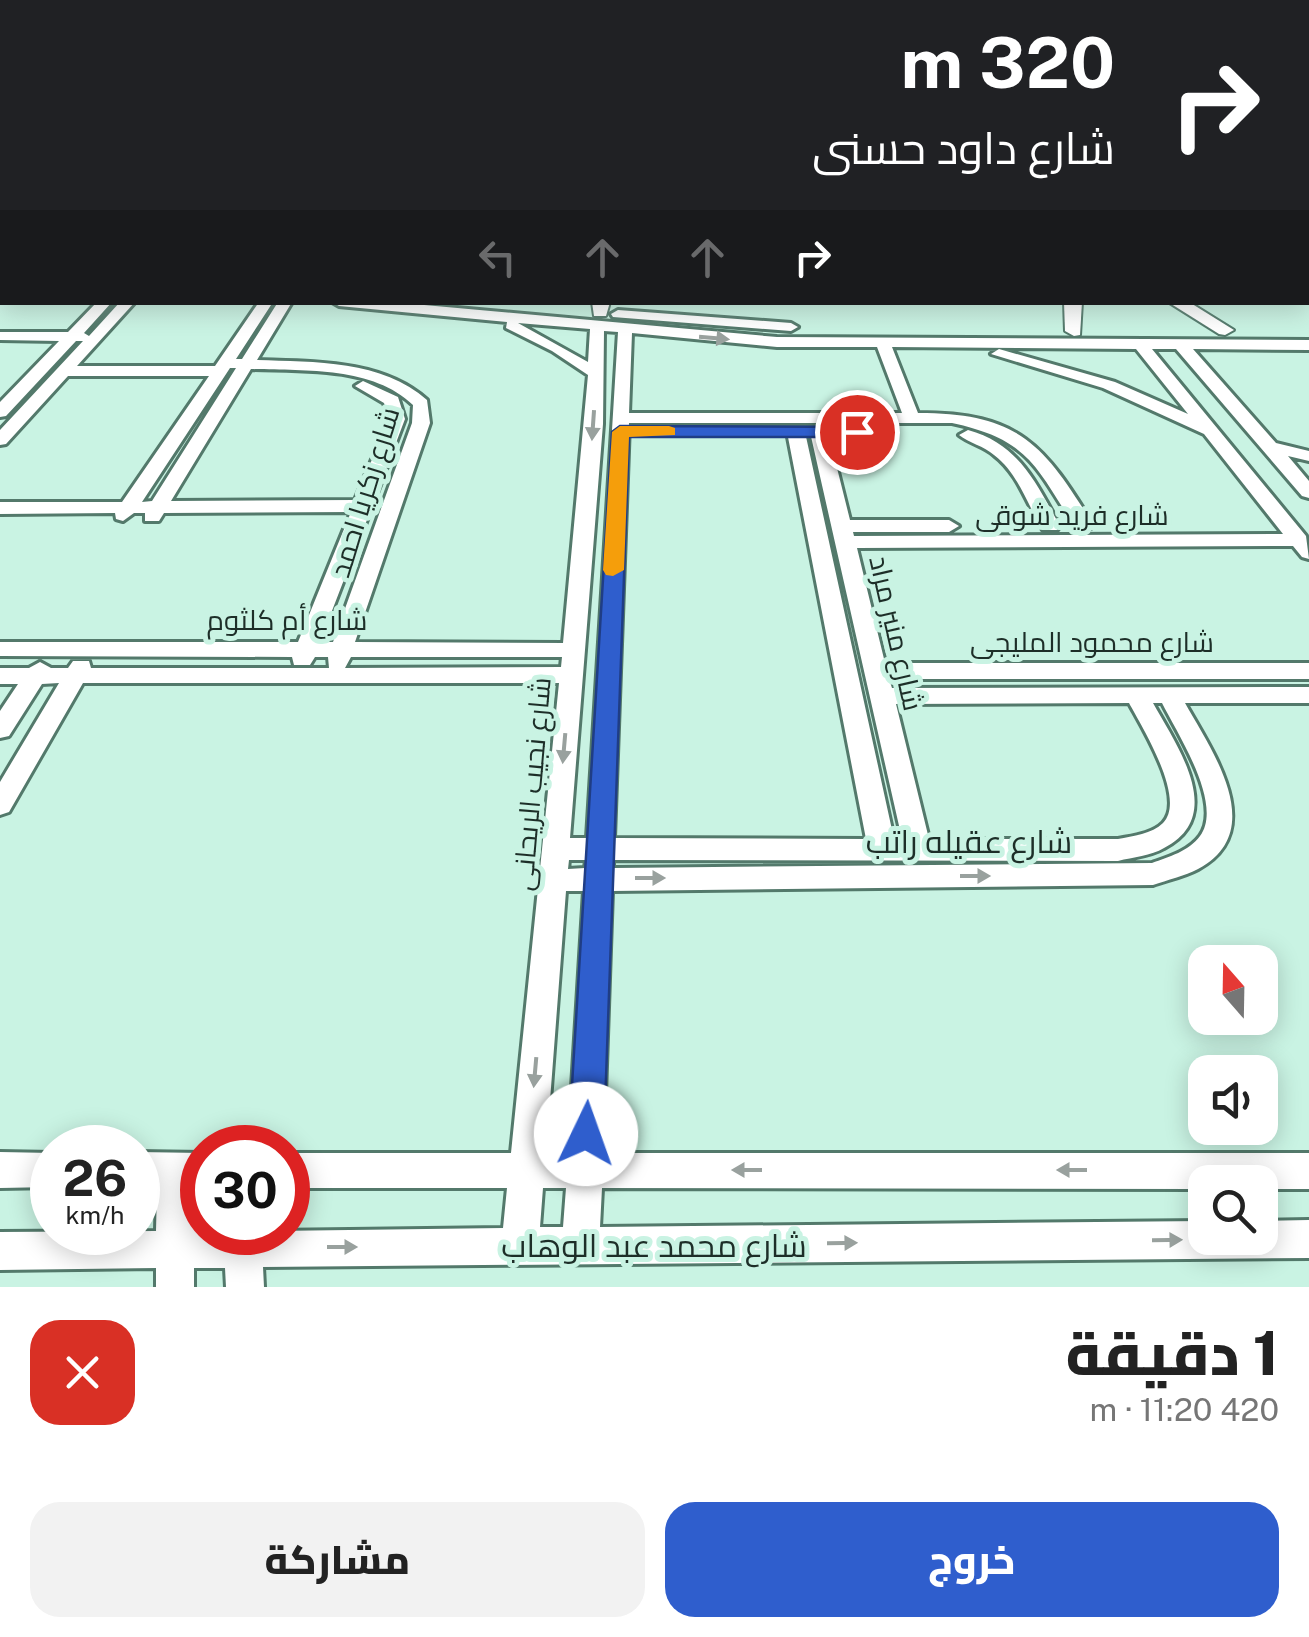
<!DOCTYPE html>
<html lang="ar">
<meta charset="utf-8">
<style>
:root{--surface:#fff;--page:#f2f2f2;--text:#222;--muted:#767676;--accent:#2f5ecd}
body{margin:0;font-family:"Public Sans",Cairo,sans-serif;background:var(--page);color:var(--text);direction:rtl;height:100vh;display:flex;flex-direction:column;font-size:38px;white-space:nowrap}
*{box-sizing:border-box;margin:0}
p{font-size:32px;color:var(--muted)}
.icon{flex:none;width:55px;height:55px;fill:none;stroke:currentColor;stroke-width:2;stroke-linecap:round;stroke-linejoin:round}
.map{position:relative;height:1287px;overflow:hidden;direction:ltr}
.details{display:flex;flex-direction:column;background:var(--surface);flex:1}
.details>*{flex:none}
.banner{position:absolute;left:0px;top:0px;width:1310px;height:305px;box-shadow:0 5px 25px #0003;direction:rtl;background:#202124;color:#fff;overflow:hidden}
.needle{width:65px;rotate:340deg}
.tools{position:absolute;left:1188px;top:945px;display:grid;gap:20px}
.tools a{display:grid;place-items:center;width:90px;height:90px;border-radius:20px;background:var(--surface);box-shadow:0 5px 25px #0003;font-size:50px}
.speed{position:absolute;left:30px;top:1125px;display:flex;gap:20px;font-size:50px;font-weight:700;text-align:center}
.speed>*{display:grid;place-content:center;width:130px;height:130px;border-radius:50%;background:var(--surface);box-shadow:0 5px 25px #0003;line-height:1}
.speed small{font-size:25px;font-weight:400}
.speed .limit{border:15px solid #d22;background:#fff;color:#111}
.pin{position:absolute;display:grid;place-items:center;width:85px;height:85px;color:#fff;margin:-42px;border:5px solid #fff;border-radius:50%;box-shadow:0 2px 10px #0007}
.me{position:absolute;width:110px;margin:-55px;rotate:3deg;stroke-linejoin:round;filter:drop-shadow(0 0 8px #0008)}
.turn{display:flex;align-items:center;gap:35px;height:210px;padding:0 30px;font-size:45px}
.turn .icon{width:130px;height:130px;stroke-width:2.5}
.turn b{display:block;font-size:70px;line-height:85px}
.lanes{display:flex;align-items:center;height:95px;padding:0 30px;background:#0003;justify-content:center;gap:50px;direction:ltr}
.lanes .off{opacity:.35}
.round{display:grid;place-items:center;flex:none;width:105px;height:105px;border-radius:30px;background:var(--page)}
.head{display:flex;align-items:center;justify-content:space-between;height:170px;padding:0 30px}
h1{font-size:60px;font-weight:800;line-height:75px}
.action{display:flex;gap:20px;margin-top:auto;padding:20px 30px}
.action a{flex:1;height:115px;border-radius:30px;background:var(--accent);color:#fff;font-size:40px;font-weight:800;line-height:115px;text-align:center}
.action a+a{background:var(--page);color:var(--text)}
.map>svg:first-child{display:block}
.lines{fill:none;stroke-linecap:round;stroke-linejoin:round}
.minor-casing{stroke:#53796b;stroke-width:6}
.major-casing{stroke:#53796b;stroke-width:4}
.minor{fill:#fff;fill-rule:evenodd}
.major{fill:#fff;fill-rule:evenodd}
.oneway{fill:#99a19e}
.route{fill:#2f5ecd;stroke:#1f3d85;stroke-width:2.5}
.slow{fill:#f59e0b}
.labels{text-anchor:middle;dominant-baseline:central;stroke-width:10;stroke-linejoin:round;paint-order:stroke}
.street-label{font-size:28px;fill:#1d2e28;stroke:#c9f3e3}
.near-street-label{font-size:32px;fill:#1d2e28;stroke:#c9f3e3}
</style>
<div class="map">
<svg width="1309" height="1287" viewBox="0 0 1309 1287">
<rect width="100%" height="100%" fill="#c9f3e3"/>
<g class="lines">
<g class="minor-casing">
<g id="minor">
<rect x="1308" y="154" width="1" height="7"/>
<polygon points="1308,216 1309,216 1309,224 1308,223"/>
<rect x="0" y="266" width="2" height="8"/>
<path d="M97 302H112L84 333 89 336 120 302H135L77 366H215L259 302H273L236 359H242L278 302H292L257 360C314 362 383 360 427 400L430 423 355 642 563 643 588 375 552 351 506 328 507 322 339 306 332 302H391L777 337 1309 340V350L1193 349 1276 443 1309 451V461L1288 456 1309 481V498L1302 496 1176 349H1152L1306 536 1309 559 1302 557 1293 546 857 548 885 663H1309V679H889L892 688 1309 687V703H1185C1212 751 1269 831 1198 869 1185 876 1167 880 1153 885L612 891 603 1153H1309V1189H1260V1182H1205V1189L602 1188 600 1227 1205 1221V1238H1260V1221L1309 1220V1258L263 1267 264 1287H226L225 1268H194V1287H156V1268L0 1270V1232L156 1231 157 1188 138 1187V1152L202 1153V1187L193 1188 194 1230 202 1232 503 1228 507 1188H288V1153H511L559 683H83L9 812 0 815V782L59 683 42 684 9 736 0 738V711L18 684H0V668H29L40 662 51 668H68L73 661H89L91 668H329L328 657H315L310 665H294L292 657 0 656V642H298L351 512 164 513 159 521H145V513H134L123 521 116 519 115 513 0 514V502H122L209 376H68L6 444 0 445V430L83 341H76L6 416 0 417V402L59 341 0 340V332H68ZM518 323 590 329 588 362ZM604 331 618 332 587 838H570L603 424ZM632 333 777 347H877L902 413H629ZM892 347 1136 349 1188 414 1115 382 999 349 991 354 1103 388 1204 434 1283 534 854 536 853 532H949L959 526 949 520H850L828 432 825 428H813L810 432 902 839H894L805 432 802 428H790L787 432 866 839 614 838 629 423H952C1031 440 1036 468 1077 530L1084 532 1094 526C1044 445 1020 413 918 413ZM230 368H236L152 501 142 502ZM251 369C304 371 372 366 413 405L412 423 382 506 374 501 405 419 398 397 363 381 355 386 384 403 389 419 355 500 171 501ZM382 506 333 642H320L370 512ZM351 657H562L561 667 345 668ZM1129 703C1142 727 1187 799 1163 823 1152 834 1133 836 1118 839H929L896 704ZM1153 703H1162C1177 733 1224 804 1200 836 1189 851 1169 857 1152 863L613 868V860L1118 861C1133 857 1151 856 1164 848 1227 816 1177 746 1153 703ZM569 860H586L585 868 568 869ZM566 891H584L568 1153H546ZM543 1188H566L563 1227H540Z"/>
<polygon points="618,310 791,323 798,327 791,331 613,317 611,314"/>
<path d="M968 430C1019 444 1036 483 1060 526L1057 530H1043C1027 505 1019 474 994 455 984 446 969 443 959 435Z"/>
<polygon points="0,1152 52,1153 52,1187 0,1188"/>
</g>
</g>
<g class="major-casing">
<g id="major">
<rect x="0" y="206" width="2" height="9"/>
<rect x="1308" y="273" width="1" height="10"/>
<polygon points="592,302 610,302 606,316 594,316"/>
<polygon points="1064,302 1082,302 1080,335 1074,336 1065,331"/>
<polygon points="1168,302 1189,302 1234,330 1225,335 1219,334"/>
</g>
</g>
<use href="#minor" class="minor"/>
<use href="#major" class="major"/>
</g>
<defs><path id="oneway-solid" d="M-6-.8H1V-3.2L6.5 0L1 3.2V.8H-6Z" transform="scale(2.5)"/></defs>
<g class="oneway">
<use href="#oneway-solid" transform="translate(714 338) rotate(5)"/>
<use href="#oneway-solid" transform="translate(593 425) rotate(94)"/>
<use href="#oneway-solid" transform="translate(564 748) rotate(95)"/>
<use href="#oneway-solid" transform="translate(975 876)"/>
<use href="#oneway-solid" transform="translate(650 878)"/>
<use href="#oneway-solid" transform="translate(535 1072) rotate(95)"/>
<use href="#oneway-solid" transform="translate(747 1170) rotate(-180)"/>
<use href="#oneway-solid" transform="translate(1072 1170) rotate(-180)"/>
<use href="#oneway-solid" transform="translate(1167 1240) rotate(-1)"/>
<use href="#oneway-solid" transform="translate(842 1243) rotate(-1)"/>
<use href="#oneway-solid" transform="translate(342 1247)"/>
</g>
<linearGradient id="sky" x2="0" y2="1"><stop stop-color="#5bbbe2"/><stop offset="0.45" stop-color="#e7faf2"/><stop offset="1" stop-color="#e7faf2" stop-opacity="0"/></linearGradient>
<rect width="1309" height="329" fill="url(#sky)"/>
<polygon class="route" points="620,426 857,427 866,432 857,437 629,437 604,1134 599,1145 586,1150 574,1145 569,1134 612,432"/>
<polygon class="slow" points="669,426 675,428 675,435 629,437 624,570 613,576 606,575 603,570 612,432 620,426"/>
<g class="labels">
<g class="street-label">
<text transform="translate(364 492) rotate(-73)">شارع زكريا احمد</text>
<text x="1072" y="514">شارع فريد شوقى</text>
<text x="287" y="619">شارع أم كلثوم</text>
<text transform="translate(897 633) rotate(77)">شارع منير مراد</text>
<text x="1092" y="641">شارع محمود المليجى</text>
<text transform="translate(531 784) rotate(-85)">شارع نجيب الريحانى</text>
</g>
<g class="near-street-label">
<text x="969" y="841">شارع عقيله راتب</text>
<text x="654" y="1245">شارع محمد عبد الوهاب</text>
</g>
</g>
</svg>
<div class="tools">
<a><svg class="needle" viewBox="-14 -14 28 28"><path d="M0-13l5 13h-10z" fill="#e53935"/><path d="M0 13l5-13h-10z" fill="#767676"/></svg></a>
<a><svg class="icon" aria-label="sound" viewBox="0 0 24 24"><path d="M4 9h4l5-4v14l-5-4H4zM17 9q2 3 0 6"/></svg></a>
<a><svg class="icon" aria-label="search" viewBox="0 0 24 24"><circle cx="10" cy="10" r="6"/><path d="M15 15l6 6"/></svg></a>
</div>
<div class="speed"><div>26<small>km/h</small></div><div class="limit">30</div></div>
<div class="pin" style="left:857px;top:432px;background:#d93025"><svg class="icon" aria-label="arrive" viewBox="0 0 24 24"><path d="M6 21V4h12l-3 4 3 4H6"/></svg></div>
<svg class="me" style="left:586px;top:1134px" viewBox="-20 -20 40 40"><circle r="19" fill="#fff"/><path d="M0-13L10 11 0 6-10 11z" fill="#2f5ecd"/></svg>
<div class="banner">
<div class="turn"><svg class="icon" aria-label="right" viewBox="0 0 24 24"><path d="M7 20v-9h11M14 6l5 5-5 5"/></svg><div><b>320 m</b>شارع داود حسنى</div></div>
<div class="lanes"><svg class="icon off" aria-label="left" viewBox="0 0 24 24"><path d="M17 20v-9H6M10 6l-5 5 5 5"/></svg><svg class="icon off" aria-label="ahead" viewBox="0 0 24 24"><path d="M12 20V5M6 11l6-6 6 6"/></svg><svg class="icon off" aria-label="ahead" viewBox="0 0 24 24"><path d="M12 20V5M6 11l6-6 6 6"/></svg><svg class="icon" aria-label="right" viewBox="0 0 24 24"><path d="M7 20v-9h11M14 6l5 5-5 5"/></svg></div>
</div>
</div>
<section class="details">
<div class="head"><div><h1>1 دقيقة</h1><p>420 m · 11:20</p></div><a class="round" style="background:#d93025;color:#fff"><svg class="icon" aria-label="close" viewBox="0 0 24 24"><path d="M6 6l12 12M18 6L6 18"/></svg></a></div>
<div class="action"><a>خروج</a><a>مشاركة</a></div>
</section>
